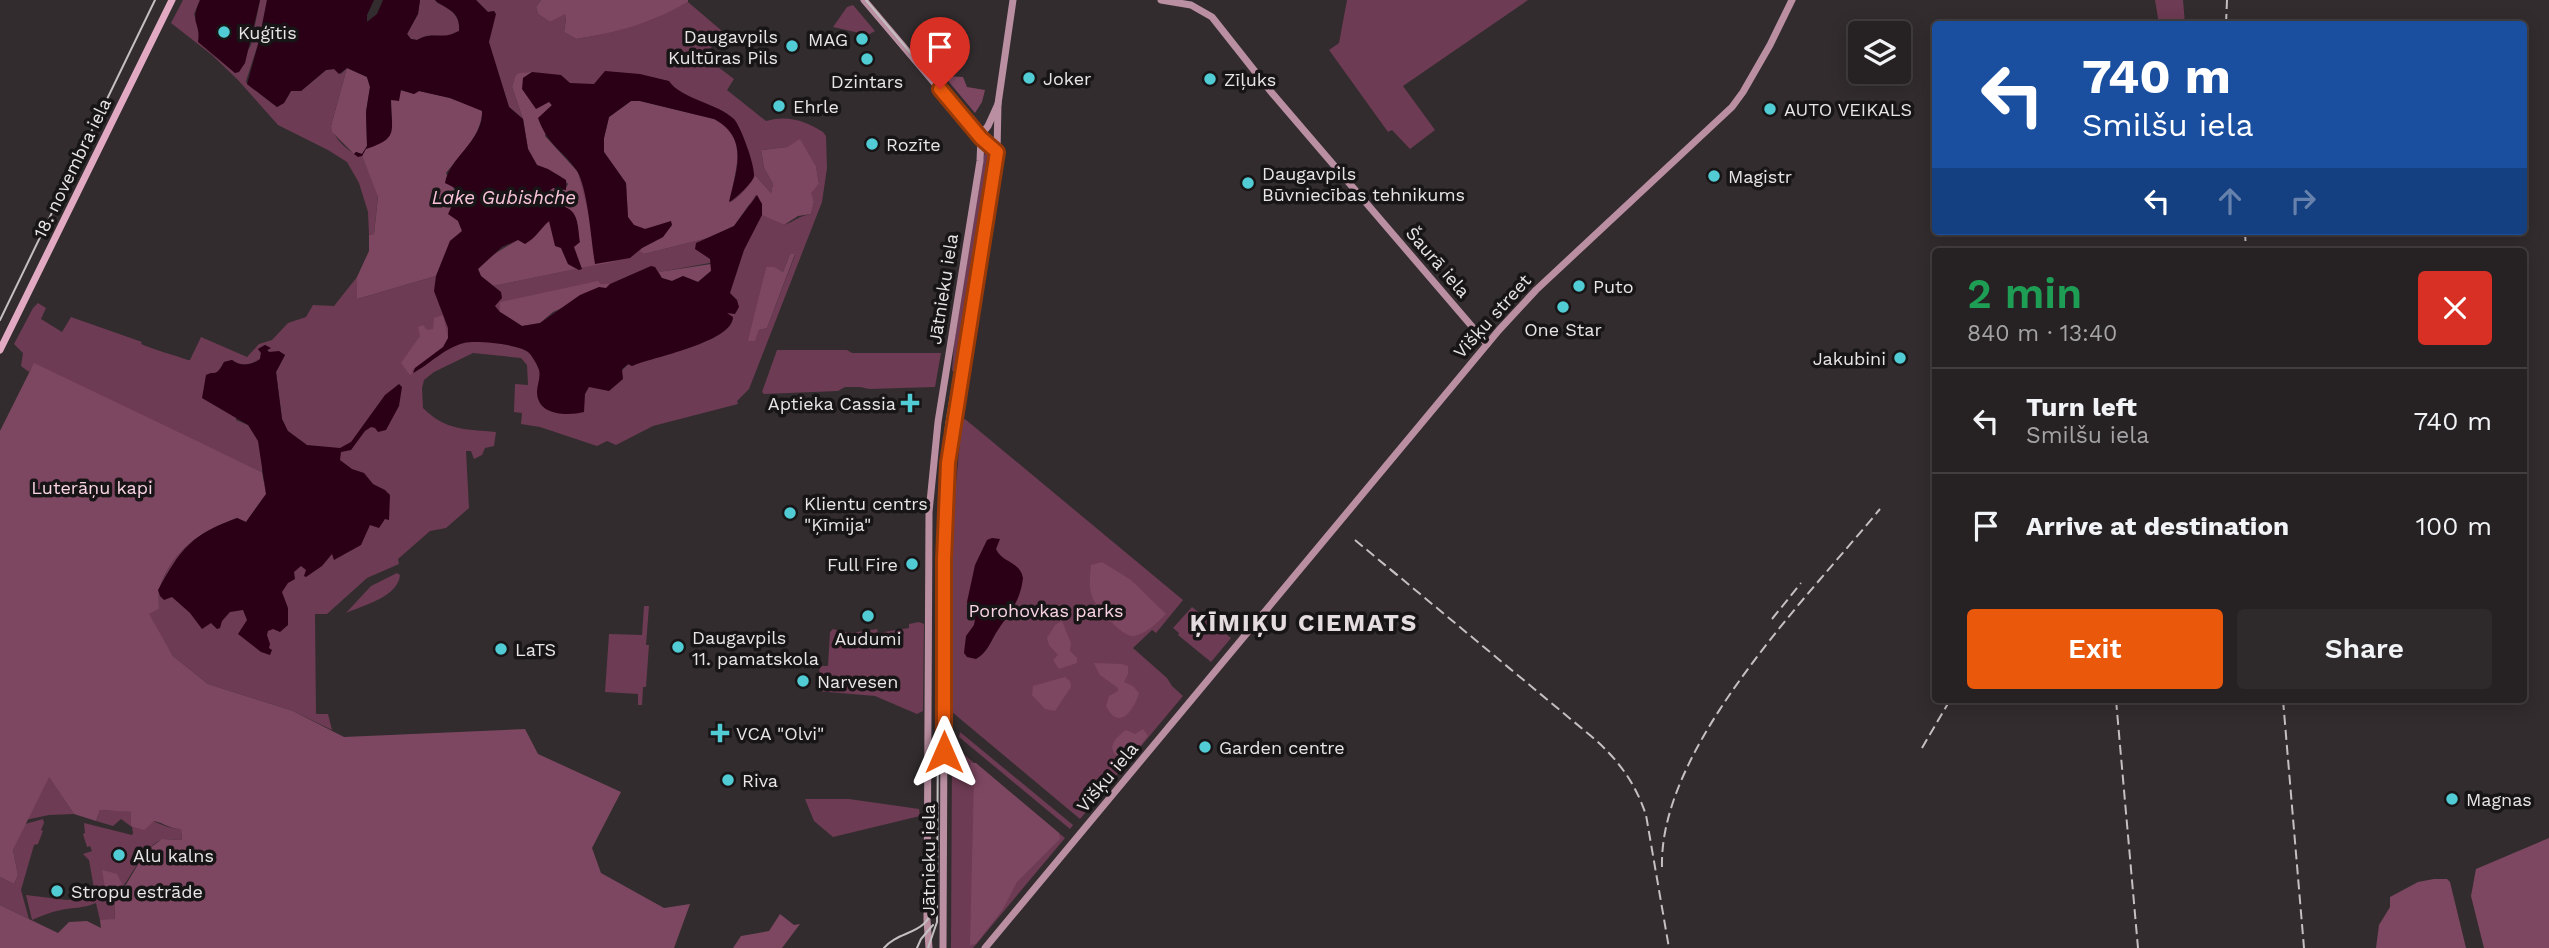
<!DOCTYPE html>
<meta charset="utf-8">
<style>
:root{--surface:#262122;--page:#2e292a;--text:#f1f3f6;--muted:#a4a3a5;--line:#423e40;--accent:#ea580c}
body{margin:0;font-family:"Work Sans",sans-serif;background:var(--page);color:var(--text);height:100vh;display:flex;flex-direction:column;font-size:26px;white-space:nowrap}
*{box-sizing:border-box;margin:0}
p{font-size:23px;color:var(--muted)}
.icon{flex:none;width:38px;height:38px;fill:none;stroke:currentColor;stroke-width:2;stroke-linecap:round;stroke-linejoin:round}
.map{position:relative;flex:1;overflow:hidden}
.panel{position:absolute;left:1932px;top:248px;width:595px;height:455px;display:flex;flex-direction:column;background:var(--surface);border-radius:7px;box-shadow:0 4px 18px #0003,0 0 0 2px var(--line)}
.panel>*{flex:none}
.banner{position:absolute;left:1932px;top:21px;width:595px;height:214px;border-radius:7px;box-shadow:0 4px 18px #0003,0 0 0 2px var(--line);background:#1a4fa0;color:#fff;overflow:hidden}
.controls{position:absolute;left:1848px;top:21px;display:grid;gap:14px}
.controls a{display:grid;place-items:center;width:63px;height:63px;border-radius:7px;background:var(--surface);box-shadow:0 4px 18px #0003,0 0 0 2px var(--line);font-size:35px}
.pin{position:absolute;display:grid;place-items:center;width:60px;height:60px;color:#fff;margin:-72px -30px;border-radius:50% 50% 50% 0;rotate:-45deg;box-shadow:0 0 7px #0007}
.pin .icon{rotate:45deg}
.me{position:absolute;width:77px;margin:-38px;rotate:0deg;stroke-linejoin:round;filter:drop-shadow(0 0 5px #0008)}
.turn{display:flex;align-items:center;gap:24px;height:147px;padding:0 35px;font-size:32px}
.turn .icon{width:91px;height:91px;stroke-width:2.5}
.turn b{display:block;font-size:49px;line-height:60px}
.lanes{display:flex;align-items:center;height:66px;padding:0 35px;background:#0003;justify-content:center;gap:35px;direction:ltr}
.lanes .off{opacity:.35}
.round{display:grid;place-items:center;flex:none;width:74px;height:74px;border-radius:7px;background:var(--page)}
.head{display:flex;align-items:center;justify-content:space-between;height:119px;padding:0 35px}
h1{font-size:42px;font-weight:600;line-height:52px;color:#1e9e55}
.button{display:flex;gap:14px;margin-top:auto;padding:14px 35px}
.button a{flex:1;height:80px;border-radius:7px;background:var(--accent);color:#fff;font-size:28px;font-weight:600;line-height:80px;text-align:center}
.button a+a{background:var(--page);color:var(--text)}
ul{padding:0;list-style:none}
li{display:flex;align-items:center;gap:21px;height:105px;padding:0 35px;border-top:2px solid var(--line)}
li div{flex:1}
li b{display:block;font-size:26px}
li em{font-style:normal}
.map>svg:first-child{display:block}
.green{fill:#6d3b53;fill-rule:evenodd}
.forest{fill:#7e4761}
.water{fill:#2b0017}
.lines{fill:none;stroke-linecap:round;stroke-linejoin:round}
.secondary{stroke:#ba8fa2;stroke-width:7}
.primary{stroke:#e1aac2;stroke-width:7}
.tram{stroke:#c4bfc0;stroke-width:2}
.rail{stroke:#c4bfc0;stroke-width:2;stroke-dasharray:10 5;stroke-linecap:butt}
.route-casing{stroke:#983908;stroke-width:18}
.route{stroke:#ea580c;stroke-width:12}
.poi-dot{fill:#51ccd4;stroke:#181516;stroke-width:2.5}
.labels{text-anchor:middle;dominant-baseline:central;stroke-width:7;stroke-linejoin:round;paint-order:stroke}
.poi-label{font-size:18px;fill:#e9e5e6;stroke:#181516;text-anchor:start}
.street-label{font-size:18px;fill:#e9e5e6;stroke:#181516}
.park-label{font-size:18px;fill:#f9d4e3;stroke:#181516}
.water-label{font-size:19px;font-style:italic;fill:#f9c3da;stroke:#181516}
.district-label{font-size:24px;font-weight:bold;letter-spacing:2px;fill:#e4dcdf;stroke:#181516}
</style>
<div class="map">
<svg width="2549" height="948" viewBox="0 0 2549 948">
<rect width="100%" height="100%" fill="#322c2e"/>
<g class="green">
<path d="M183 0H200L194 14 199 29 200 42 235 73 251 45 260 0H267L259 41 246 81 247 84 277 107 284 103 291 91H301L326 70 334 69 341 74 347 68 331 126C333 138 351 155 362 156L378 196 374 234 369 235 368 212 359 183 347 162 328 150 278 125 238 80 212 55 171 23Z"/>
<path d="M420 0H435L437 3C450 7 461 17 459 31L446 37C433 36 429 33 417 40L411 39 407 34 418 14Z"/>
<path d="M476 0H541L536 7 538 14 550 22 565 13 566 18 564 32 576 39C615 33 653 22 688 2L722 31 705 57 734 79 727 90 766 121C787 115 804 120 823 132L826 136 827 168 822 202 749 389 737 401 738 404 653 426 616 445 607 441 597 446 540 427 521 424 522 413 514 412 515 384 528 385 527 365 521 358 473 353 434 372 424 380 422 388 423 408C446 431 466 429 496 432L494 446 485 448 482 455 474 459 471 451H466L469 508 446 528 430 531 398 559 399 564 367 578 327 614H315L316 714H328L332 730 293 711 208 684 173 656 148 614 159 609C159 602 158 592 160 587 168 565 181 546 201 536L199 542 207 545 210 550 243 521 246 522C258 509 267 500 264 482H269L273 489H278L285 479 271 474 262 463V472L209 447 218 454 204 474 240 499 167 547 144 604 105 660 90 710 50 778 74 814 49 815 6 824 10 843 0 855V434L35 364 29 372 21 366 23 353 14 344 33 308 38 303 46 308 41 319 62 332 71 317 142 342 141 344C157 351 172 354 188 360H190L201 337 247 357 259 344 272 340 288 323 306 317 313 305 334 306 357 277V299L436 276 450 241 462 231 458 221 448 214 457 195C468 195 473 207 484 206 496 206 495 199 512 201L518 184 516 179 523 169H531L516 150 518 137 524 128 528 149 537 165 548 169 566 180V190L553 188 549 191V198C558 205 562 204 569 209 579 215 578 231 580 242L574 247 577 262 581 268 598 264H595L585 201 578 172 591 166 602 168 604 152 626 183 628 216 634 225 645 229 671 221 672 225 663 237 642 248 641 251 644 254 712 237 708 244 725 253 722 266 718 271V265L715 262 660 272 662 278 672 281 683 276 698 282 711 278 705 288 713 292 725 280C725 265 727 251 740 243L742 225 752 210 749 203 757 195 762 204 763 215 784 225C795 221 799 216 811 214L814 202 810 193 819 184 816 166 800 140 787 147 761 150 764 168 773 184 771 193 755 175C752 184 738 199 729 202 736 171 750 138 714 119V107L709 109 694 99H688L680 91 668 90 661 82 623 80 598 93 584 96 583 91 578 90V97L576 99C568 83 563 84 548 79 537 75 527 69 515 76L512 87 523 119 509 107 486 35 483 22 485 16 495 14 494 11 488 12ZM550 221 555 246 561 247 568 264 575 269 493 286 481 276 478 269 502 247 518 240 525 244C536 238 540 229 550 221ZM790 254 795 255 767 328 759 330 755 340 749 341 766 267H775L783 272ZM598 282 601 284H609L606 288 599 287 580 295 540 323 522 326 500 312 501 302ZM265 345 270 348 267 351C273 354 278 351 285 355L276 372 282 419 285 425H248L236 420V417L219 402V394L215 392V388L218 386V372L224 362 232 360C241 367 251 365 260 359L261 352 258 349ZM625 348 639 354 642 352 646 353V357L632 366 629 364C621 370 618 377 610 382L605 378C605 371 613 361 620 359Z"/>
<polygon points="1347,0 1528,0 1403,86 1435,130 1410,149 1392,130 1388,132 1329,50 1339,43"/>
<polygon points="2155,0 2183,0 2185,24 2159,24"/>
<polygon points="853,5 875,31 868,35 833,27 847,7"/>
<polygon points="985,150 992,152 993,159 978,237 980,238 958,372 952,371 954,343"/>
<polygon points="777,350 847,350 852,353 941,353 935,387 869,389 860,387 845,387 838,391 764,394 762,392"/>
<polygon points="965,419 1183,600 1156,633 1152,630 1133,648 1167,678 1172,686 1183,696 1080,819 952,712 952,524 962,421"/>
<path d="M397 573 400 575C398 597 364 605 346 613L371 586Z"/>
<polygon points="644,606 649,606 646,645 649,645 646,687 643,687 642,705 638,705 638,694 605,692 609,634 642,635"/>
<polygon points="1192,607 1231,638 1211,662 1178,635 1179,633 1173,628"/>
<polygon points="919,622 924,624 923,711 917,714 875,696 817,691 820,666 828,666 830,632 833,629 850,633 877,629 878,633 909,628 909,624"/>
<polygon points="960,732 1073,825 1070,829 959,737"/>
<polygon points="955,747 1065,838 973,948 951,948 952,752"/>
<polygon points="805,799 849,799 919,809 920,816 833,837 814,821"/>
<path d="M100 810C110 811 123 810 134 813 150 818 165 829 181 829L182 840C176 840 170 839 165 839 144 842 129 884 114 898L115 920H100L96 903C81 909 75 907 61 910 51 912 41 916 32 920L26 895 67 900 93 897 96 900 89 860 83 854 92 851 90 846 87 847 83 834 85 833 84 823 132 835 133 833 132 827 121 819 113 826 96 821Z"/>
<polygon points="43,819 44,823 41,830 43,831 38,844 34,845 21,890 29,919 0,905 0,877 14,884 18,875 13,850 25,824"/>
</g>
<g class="forest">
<path d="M541 0H688V2C653 23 615 33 576 39L564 32 566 19 565 14 550 22 538 14 536 7Z"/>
<polygon points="347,68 367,77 370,87 366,112 367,146 362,154 356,152 354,154 332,132 331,126"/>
<path d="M532 72 523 78 541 106 549 101 552 106 545 136 578 172 601 262 618 261 581 268 577 262 559 206 549 198V191L553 188 565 190 568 184C562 175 547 169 537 165L528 149 523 119 512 87 515 76 519 73Z"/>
<polygon points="944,76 963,77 967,87 985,90 982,102 975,113"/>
<path d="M400 90 414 94 419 91 450 98 482 110C483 133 460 156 446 173L457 195C454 208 457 219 462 231L450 241 436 276 357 299V277L369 251V235L374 234 378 197 362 156 365 149 392 126 391 99Z"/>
<path d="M631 101H640L714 119C751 139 734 170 730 202 738 199 752 183 755 175L771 193 773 184 764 168 761 150 787 147 800 139 816 166 819 184 811 193 814 202 811 214 798 216 784 225 762 215V204L756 195 734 226 712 237 644 254 640 251 642 248 663 237 671 222 645 229 634 225 628 217 626 183 604 152V138L609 117Z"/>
<path d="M550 221 568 264 576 269 493 286 481 276 478 269C498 246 526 239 550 221Z"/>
<polygon points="790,254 795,254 767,328 759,330 755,341 748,341 766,267 775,267 783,272"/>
<polygon points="711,264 711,271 698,282 683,276 672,281 661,278 659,272"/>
<polygon points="598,281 601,284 610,284 606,288 553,312 540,323 522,326 500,312 500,302"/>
<polygon points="443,315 448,338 444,347 412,370 413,373 410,375 401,363 420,336 418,327 423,325 427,330 433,329 434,318"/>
<path d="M34 363 262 472 266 494 246 522 237 518C201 531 173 549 160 587 158 592 159 602 159 609L149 614 173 656 208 684 293 711 344 737 525 729 538 754 621 792 592 848 601 873 664 908 690 904 674 948H0V905L58 933 69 922 87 921 101 928 100 920 115 919 114 898 106 893 102 870 117 874 124 888 140 861 138 852 147 850 162 839 182 840 181 829C170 829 164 823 154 821L144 830 131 826V812L100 810 96 821 74 814 49 777 13 850 18 875 14 884 0 877V431Z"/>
<path d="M1102 562 1131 580 1166 614C1158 622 1145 635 1133 636 1122 637 1098 608 1093 599 1088 588 1090 576 1091 565Z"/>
<polygon points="1062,621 1071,643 1070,651 1077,658 1077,663 1059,669 1053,660 1058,655 1049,645 1047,638 1055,625"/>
<path d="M1094 663 1122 664 1128 666V674L1124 682 1133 686 1139 693C1134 710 1119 732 1106 706L1109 696 1118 691V688L1100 675Z"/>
<polygon points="1065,677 1070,681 1071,687 1055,711 1045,709 1032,695 1033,686"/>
<path d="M1143 729 1148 736 1126 763C1123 760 1119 759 1116 755 1106 746 1119 735 1126 730L1135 734Z"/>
<polygon points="971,763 976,763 1059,833 1060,839 1017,882 1003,909 976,944 970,945 974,777 969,769"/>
<polygon points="2549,838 2549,948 2484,948 2471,896 2476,869"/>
<polygon points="2434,879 2447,879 2450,882 2466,948 2376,948 2379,925 2390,907 2390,897 2418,882"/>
<polygon points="780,914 794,925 800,924 782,948 733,948 741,936 769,931"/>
</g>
<g class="water">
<path d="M200 0H260L245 63 239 72 235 73 198 42C201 21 189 25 200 0Z"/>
<path d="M267 0H374L367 15V22L377 14 383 0H420L418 14 407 34 411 39 417 40C435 30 440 41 459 31 461 10 446 10 435 0H476L488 12 494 11 496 14 489 42 509 107 523 119 528 149 537 165 548 169 566 180V190L553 188 549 191V198C557 205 562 204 569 209 579 215 578 231 580 242L574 247 582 269 579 270 568 264 561 248 555 246 549 221C540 229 536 238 525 244L518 240 502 247 478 269 481 276 501 292 502 298 495 306 500 312 522 326 540 323 580 295 599 287 606 288 610 284 651 266 655 267 662 278 672 281 683 276 698 282 711 271 710 259 695 249 696 243 734 226 757 195 762 204V215L744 250 730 293 737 300 739 307 735 314 727 313 733 317C733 342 653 357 632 366L628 364 622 369 623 379 609 391 589 387 585 394 584 412C568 416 537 416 537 392 537 385 541 377 539 370 538 366 531 354 528 352 517 344 476 340 464 343 444 348 429 365 413 373L415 368 443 347 448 338V328L434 291 436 276 450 241 462 231 458 221 448 214 457 195 455 188 445 183C449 157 484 140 482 111L450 98 419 91 414 94 401 90 399 101 391 100C391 131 400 138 366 149L362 156 358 157 354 154 356 152 362 154 367 146 366 112 370 87 367 77 347 68 339 74 334 69 326 70 301 91H291L284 103 277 107 247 84 259 41Z"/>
<path d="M605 71 640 74 669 81C681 99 717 103 734 119 741 127 755 165 754 176 754 181 735 200 729 202 736 171 750 138 714 119L640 101H631L609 117 604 138V152L626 183 628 217 634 225 645 229 671 221 672 225 663 237 642 248 630 258 595 264C591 241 588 189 577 171 563 150 548 146 538 118L552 105 549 102 536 109 522 89 523 78 532 72 561 75 570 83 594 84Z"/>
<path d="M265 345 271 348 267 350 269 352 279 351 285 355 276 372 282 419 288 431 307 445 340 448 351 442 385 395 399 384 402 387 399 406 386 430 378 432 375 428 371 427 365 431 351 450 341 452 340 460 352 469 364 473 373 484 385 490 390 495 389 520 385 519 379 528 370 525 361 545 334 560 332 554 322 566 306 577 304 576 306 570 301 566 294 572 295 579 288 583 282 592 288 608V625L280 632 273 629 268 631 267 635 270 644 269 648 272 650 270 655 261 652 238 634 247 620 243 610 230 612 222 621 220 628 217 629 211 623 202 629 190 613 172 597 164 600 160 596 158 590C181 548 191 535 237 518L246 522 266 494 258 441 248 425 202 398 206 375C215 370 216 378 224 362L232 360C241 367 252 365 260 359L261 353 258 349Z"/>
<path d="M992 538 1000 539 996 549C1002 563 1020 561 1023 578 1020 603 1009 613 996 633 990 643 987 653 976 659L967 657 964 653 966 636 974 625 975 619 967 602 975 565 987 540Z"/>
</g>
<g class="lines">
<g class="secondary">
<polyline points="864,0 981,138 997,152"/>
<polyline points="1161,0 1191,5 1212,17 1272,93 1487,344"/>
<polyline points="980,136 988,126 998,104"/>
<polyline points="929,948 927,920 929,512 938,422 980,161 981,138"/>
<polyline points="943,948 945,503 954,423 997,152 998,104 1013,0"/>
<polyline points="985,948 1499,330 1536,290 1732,107 1743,92 1770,45 1792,0"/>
</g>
<polyline class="primary" points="0,350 172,0"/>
<g class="tram">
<polyline points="866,0 985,141 991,154 946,426 939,498 937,922 928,948"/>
<polyline points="0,320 155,0"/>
<path d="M884 948C900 929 928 936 934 904"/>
<polyline points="917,948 921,939 933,925"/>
</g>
<g class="rail">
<polyline points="2226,24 2227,0"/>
<polyline points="2245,231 2246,252"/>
<polyline points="1355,540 1397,575"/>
<path d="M1390 569 1591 736C1617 758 1635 782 1646 815L1669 948"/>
<polyline points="1772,619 1801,583"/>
<polyline points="2116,700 2138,948"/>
<polyline points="2283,700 2304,948"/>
<polyline points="1922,748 1950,700"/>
<path d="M1662 867C1659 747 1807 598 1880 509"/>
</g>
</g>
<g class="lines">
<g class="route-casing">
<polyline id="route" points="940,89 981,138 997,152 948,463 944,560 944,752"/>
</g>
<use href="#route" class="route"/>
</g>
<g class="poi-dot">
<circle cx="224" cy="32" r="7"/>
<circle cx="862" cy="39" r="7"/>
<circle cx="792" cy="46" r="7"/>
<circle cx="867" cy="59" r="7"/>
<circle cx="1029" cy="78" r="7"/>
<circle cx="1210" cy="79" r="7"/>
<circle cx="779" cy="106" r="7"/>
<circle cx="1770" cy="109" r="7"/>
<circle cx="872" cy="144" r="7"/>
<circle cx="1714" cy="176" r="7"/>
<circle cx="1248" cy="183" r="7"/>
<circle cx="1579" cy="286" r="7"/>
<circle cx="1563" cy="307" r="7"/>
<circle cx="1900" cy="358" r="7"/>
<path d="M906.5 392.5h7v7h7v7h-7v7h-7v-7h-7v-7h7z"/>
<circle cx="790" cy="513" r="7"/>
<circle cx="912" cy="564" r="7"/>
<circle cx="868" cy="616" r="7"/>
<circle cx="678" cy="647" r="7"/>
<circle cx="501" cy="649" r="7"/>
<circle cx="803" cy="681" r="7"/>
<path d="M716.5 722.5h7v7h7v7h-7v7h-7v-7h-7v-7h7z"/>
<circle cx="1205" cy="747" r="7"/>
<circle cx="728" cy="780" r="7"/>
<circle cx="2452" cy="799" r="7"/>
<circle cx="119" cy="855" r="7"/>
<circle cx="57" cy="891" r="7"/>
</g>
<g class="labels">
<g class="poi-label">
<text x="238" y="32">Kuģītis</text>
<text x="778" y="36" text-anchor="end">Daugavpils<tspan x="778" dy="21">Kultūras Pils</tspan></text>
<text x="848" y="39" text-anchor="end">MAG</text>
<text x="1043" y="78">Joker</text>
<text x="1224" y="79">Zīļuks</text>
<text x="867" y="81" text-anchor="middle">Dzintars</text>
<text x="793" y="106">Ehrle</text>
<text x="1784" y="109">AUTO VEIKALS</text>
<text x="886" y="144">Rozīte</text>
<text x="1262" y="173">Daugavpils<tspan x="1262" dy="21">Būvniecības tehnikums</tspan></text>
<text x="1728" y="176">Magistr</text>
<text x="1593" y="286">Puto</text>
<text x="1563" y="329" text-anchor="middle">One Star</text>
<text x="1886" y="358" text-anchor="end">Jakubini</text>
<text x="896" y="403" text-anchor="end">Aptieka Cassia</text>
<text x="804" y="503">Klientu centrs<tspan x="804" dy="21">"Ķīmija"</tspan></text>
<text x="898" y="564" text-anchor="end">Full Fire</text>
<text x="692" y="637">Daugavpils<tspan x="692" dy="21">11. pamatskola</tspan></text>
<text x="868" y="638" text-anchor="middle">Audumi</text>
<text x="515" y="649">LaTS</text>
<text x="817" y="681">Narvesen</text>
<text x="736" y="733">VCA "Olvi"</text>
<text x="1219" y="747">Garden centre</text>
<text x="742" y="780">Riva</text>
<text x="2466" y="799">Magnas</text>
<text x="133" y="855">Alu kalns</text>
<text x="71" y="891">Stropu estrāde</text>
</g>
<g class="street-label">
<text transform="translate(72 168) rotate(-64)">18. novembra iela</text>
<text transform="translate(1438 262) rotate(49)">Šaurā iela</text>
<text transform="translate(943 289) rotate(-81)">Jātnieku iela</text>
<text transform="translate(1492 316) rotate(-48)">Višķu street</text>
<text transform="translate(1107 777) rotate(-50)">Višķu iela</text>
<text transform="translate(928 860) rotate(-90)">Jātnieku iela</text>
</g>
<g class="park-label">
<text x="92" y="487">Luterāņu kapi</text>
<text x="1046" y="610">Porohovkas parks</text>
</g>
<g class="water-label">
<text x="504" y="197">Lake Gubishche</text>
</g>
<g class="district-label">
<text x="1304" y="623">ĶĪMIĶU CIEMATS</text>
</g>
</g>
</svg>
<div class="controls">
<a><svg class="icon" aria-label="layers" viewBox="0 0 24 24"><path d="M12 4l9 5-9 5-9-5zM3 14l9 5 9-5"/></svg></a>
</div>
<div class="pin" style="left:940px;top:89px;background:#d93025"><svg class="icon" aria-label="arrive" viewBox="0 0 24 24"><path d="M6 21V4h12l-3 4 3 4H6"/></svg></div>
<svg class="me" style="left:944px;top:752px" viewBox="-20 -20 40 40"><path d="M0-17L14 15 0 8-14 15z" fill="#ea580c" stroke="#fff" stroke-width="4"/></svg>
<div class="banner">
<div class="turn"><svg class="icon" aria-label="left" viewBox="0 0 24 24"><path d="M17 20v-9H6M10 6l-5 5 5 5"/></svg><div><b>740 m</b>Smilšu iela</div></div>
<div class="lanes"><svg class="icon" aria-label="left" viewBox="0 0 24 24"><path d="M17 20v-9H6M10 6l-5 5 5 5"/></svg><svg class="icon off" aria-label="ahead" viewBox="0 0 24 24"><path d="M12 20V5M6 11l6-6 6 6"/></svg><svg class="icon off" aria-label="right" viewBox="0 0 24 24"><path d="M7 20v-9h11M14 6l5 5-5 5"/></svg></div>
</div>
<section class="panel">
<div class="head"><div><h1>2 min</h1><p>840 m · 13:40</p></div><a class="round" style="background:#d93025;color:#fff"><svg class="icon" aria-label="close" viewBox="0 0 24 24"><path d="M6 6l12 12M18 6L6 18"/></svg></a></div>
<ul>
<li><svg class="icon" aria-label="left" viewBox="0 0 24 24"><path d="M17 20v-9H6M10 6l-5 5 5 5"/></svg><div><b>Turn left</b><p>Smilšu iela</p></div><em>740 m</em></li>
<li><svg class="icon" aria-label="arrive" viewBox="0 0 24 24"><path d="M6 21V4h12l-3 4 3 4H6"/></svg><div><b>Arrive at destination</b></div><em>100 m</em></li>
</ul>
<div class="button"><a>Exit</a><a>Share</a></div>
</section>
</div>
